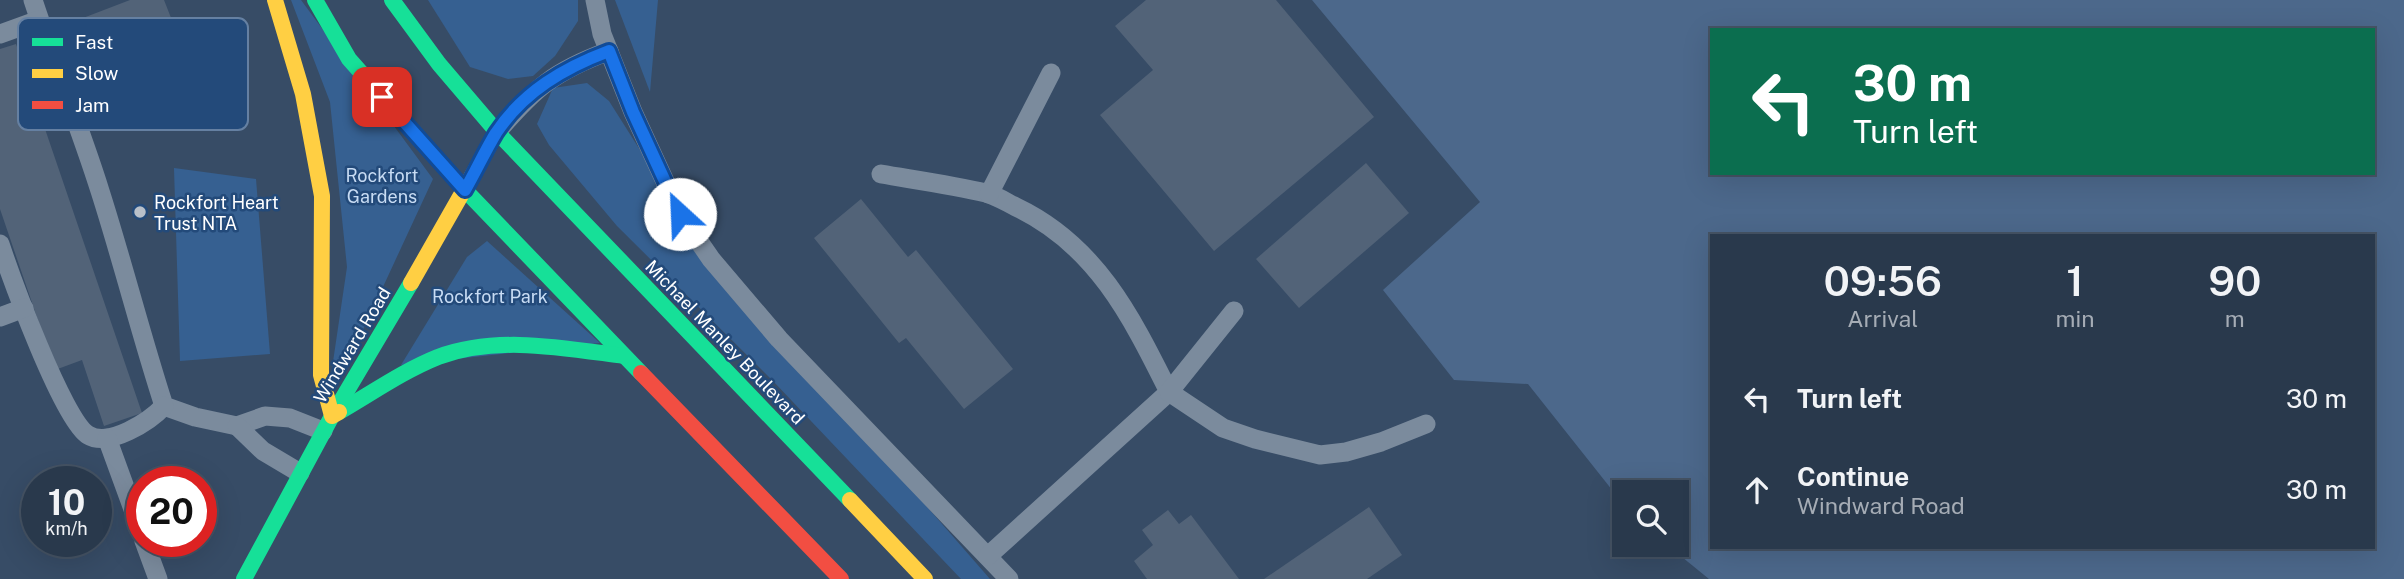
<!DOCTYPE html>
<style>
:root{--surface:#29394c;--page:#314053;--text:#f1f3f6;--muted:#a5acb5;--line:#455364}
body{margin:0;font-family:"Public Sans",sans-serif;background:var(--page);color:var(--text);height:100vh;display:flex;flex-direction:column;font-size:26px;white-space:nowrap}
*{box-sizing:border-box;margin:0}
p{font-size:23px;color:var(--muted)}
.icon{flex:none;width:38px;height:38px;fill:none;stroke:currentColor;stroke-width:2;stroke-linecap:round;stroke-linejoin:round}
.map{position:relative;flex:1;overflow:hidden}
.sheet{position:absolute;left:1710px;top:234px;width:665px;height:315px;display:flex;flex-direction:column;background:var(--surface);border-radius:0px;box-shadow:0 7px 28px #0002,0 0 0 2px var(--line)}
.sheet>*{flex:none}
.banner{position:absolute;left:1710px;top:28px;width:665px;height:147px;border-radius:0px;box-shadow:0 7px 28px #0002,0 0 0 2px var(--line);background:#0b6e4f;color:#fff;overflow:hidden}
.controls{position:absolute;left:1612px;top:480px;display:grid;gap:14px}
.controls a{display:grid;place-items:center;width:77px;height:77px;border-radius:0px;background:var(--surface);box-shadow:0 7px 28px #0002,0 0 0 2px var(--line);font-size:35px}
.speed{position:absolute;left:21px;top:466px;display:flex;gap:14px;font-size:35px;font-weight:700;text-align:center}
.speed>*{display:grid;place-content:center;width:91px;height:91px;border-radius:50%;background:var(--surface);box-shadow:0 7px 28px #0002,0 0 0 2px var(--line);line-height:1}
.speed small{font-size:18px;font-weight:400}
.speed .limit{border:10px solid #d22;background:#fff;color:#111}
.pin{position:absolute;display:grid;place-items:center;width:60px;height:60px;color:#fff;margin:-30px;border-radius:14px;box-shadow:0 4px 10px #0006}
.me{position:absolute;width:77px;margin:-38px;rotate:335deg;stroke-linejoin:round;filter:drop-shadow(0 0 5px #0008)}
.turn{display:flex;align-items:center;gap:24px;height:147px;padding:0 28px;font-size:32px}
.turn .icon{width:91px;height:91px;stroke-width:2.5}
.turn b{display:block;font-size:49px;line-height:60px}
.eta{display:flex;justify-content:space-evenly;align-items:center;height:119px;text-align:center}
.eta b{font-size:42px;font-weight:600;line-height:49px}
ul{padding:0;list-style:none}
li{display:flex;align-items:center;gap:21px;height:91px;padding:0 28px}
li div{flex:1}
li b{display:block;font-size:26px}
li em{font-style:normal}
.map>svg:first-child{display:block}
.green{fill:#366091}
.water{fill:#4c688b;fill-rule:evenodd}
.building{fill:#526378}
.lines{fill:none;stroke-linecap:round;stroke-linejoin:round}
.lane{stroke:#7b8b9d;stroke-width:19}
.fast{stroke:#16e098;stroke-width:16}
.slow{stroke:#ffcf43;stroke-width:16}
.jam{stroke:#f24e42;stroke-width:16}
.route-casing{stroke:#114b97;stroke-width:18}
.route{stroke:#1a73e8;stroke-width:12}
.poi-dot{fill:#b9c0c9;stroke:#234a7a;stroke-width:2.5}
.labels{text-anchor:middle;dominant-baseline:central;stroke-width:5;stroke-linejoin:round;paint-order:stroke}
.park-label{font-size:18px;fill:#c8dcf4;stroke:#234a7a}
.poi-label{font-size:18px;fill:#fff;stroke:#234a7a;text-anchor:start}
.street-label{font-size:18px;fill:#fff;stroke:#234a7a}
.key{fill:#234a7a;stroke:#6580a2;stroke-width:2}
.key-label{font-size:19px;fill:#fff}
</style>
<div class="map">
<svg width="2404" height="579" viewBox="0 0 2404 579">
<rect width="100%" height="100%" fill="#374c66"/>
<g class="green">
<polygon points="291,0 301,0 433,179 363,330 330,382 347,267 330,102"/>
<polygon points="428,0 578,0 578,21 555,56 533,76 508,79 470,67"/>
<polygon points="615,0 658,0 650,92"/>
<polygon points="587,83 609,101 640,150 676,219 990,579 961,579 773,381 617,226 549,145 537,124 553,88"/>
<polygon points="174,168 256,179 270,354 180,361"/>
<polygon points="487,241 600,343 401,365 467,257"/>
</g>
<path class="water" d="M1312 0H2404V579H1709L1666 544H1676V492H1624V505L1528 384 1454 380 1383 290 1480 202ZM1712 30H2373V173H1712ZM1712 236H2373V548H1712Z"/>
<g class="building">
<polygon points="130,0 164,0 190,66 115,95 103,65 73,77 61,44 89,33 83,18"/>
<polygon points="1146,0 1276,0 1374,117 1214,251 1100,115 1153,70 1115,26"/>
<polygon points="16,44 142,413 104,426 82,360 55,370 0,209 0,49"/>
<polygon points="1366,163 1409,213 1299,308 1256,259"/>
<polygon points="861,199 908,257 916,250 1013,369 964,409 906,338 899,343 814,238"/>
<polygon points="1369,507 1402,555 1367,579 1264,579"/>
<polygon points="1168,510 1179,524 1191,515 1239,579 1147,579 1134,561 1153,545 1142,530"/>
</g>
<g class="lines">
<g class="lane">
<path d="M33 0C54 64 80 127 100 191 123 263 141 335 164 406L195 417 237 426 265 416 290 418 323 431"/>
<polyline points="595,0 602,34 633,112 680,214 711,259 779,339 1009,579"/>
<polyline points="0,34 39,20"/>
<path d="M497 132C535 88 554 71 609 51"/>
<path d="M881 174C916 180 952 185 986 193 997 196 1006 202 1016 207 1096 245 1131 316 1169 392L988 556"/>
<polyline points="989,194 1051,73"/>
<path d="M0 244C11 277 63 420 88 435 109 448 150 421 164 406"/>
<polyline points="1234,311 1169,392 1223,428 1255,439 1320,455 1346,452 1381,442 1426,424"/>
<polyline points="0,317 24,308"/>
<polyline points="237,426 263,451 300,473"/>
<polyline points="107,438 142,534"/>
<polyline points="144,541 158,579"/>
</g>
<g class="fast">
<polyline points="315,0 349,59 465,190 641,373"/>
<polyline points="392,0 439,64 497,132 850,500"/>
<path d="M339 412C372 393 403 371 438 357 497 335 563 348 624 356"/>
<polyline points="244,579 332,416 411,283"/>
</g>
<g class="slow">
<polyline points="275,0 303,94 322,196 321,375 332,416 339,412"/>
<polyline points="411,283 497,132"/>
<polyline points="850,500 925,579"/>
</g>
<polyline class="jam" points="641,373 841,579"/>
</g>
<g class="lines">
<g class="route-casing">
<path id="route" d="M382 97 465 190C476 171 485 151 496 133 524 91 564 68 609 51L633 112 680 214"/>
</g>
<use href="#route" class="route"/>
</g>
<circle class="poi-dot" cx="140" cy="212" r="7"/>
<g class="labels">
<g class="park-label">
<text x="382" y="175">Rockfort<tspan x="382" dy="21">Gardens</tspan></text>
<text x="490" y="296">Rockfort Park</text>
</g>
<g class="poi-label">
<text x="154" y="202">Rockfort Heart<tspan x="154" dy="21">Trust NTA</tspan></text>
</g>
<g class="street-label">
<text transform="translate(725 342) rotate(46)">Michael Manley Boulevard</text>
<text transform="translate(352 345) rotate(-59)">Windward Road</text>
</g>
</g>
<rect x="18" y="18" width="230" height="112" rx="10" class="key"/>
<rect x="32" y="38" width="31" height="8" fill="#16e098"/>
<rect x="32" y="69" width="31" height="9" fill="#ffcf43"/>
<rect x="32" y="101" width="31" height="8" fill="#f24e42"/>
<g class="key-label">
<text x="75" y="49">Fast</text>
<text x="75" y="80">Slow</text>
<text x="75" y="112">Jam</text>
</g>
</svg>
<div class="controls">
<a><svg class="icon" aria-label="search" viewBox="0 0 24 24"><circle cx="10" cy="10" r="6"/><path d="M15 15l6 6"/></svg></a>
</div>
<div class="speed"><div>10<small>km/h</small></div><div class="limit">20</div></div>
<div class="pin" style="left:382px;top:97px;background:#d93025"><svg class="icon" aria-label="arrive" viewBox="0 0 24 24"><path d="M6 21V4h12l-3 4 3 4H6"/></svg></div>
<svg class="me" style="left:680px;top:214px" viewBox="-20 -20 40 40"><circle r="19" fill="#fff"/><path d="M0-13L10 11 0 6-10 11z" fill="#1a73e8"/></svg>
<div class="banner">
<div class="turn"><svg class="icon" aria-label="left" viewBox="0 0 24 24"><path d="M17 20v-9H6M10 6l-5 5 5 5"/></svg><div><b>30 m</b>Turn left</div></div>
</div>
<section class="sheet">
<div class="eta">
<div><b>09:56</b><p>Arrival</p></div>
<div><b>1</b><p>min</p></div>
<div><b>90</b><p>m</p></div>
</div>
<ul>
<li><svg class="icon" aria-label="left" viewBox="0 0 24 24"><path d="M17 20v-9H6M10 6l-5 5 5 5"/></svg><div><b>Turn left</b></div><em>30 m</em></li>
<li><svg class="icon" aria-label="ahead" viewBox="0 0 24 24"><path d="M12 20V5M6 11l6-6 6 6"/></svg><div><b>Continue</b><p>Windward Road</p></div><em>30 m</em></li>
</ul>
</section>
</div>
